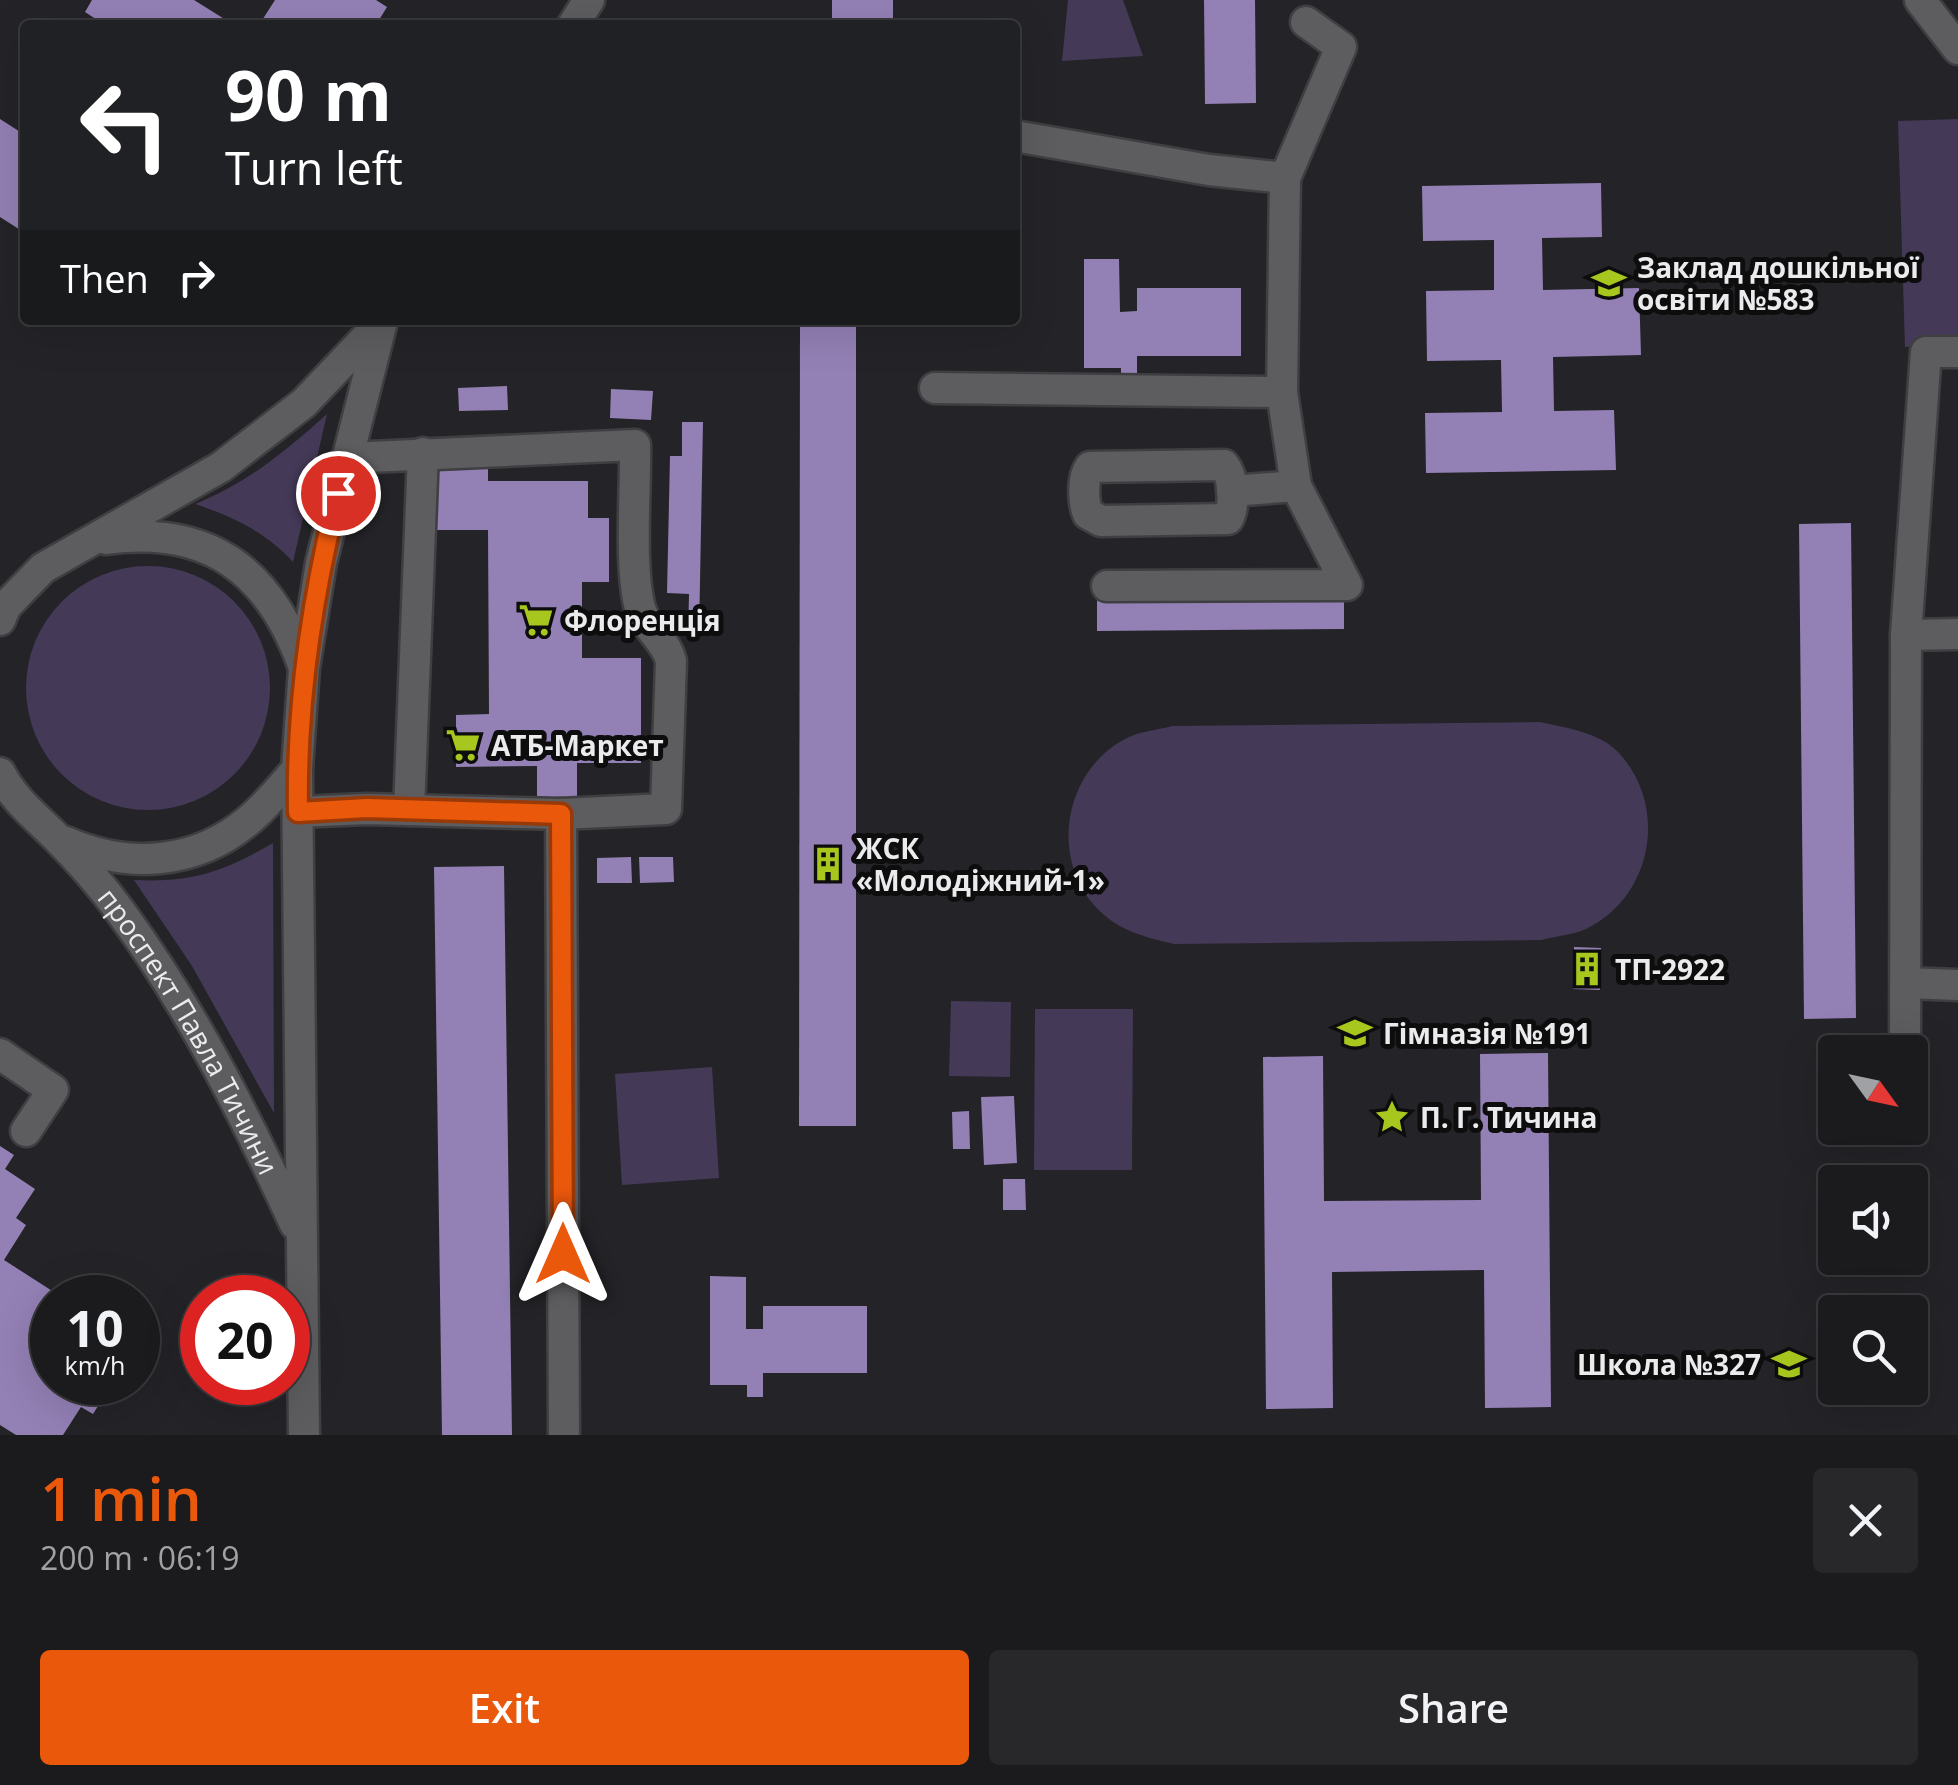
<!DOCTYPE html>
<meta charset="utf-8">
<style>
:root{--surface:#1b1a1d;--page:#28272a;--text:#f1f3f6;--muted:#a0a1a4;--line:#39383b;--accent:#ea580c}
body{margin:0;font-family:"Open Sans",sans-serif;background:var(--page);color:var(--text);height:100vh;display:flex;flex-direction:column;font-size:38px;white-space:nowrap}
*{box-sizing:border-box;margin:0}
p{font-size:32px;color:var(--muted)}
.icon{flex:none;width:55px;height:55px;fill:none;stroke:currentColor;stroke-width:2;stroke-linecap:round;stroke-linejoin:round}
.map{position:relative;height:1435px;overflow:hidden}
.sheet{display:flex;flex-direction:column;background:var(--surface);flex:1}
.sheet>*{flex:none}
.banner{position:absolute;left:20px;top:20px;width:1000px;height:305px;border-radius:10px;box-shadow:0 10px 40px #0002,0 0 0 2px var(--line);background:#202124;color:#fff;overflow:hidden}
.needle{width:65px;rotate:123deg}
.fabs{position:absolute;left:1818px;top:1035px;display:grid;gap:20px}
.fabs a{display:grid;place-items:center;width:110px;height:110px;border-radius:10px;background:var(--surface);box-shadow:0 10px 40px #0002,0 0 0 2px var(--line);font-size:50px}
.speed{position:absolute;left:30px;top:1275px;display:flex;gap:20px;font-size:50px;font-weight:700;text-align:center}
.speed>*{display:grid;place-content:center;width:130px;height:130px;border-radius:50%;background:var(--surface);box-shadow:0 10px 40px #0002,0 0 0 2px var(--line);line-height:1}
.speed small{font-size:25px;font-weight:400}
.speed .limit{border:15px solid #d22;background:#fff;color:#111}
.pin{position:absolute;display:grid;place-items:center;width:85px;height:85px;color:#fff;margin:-42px;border:5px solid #fff;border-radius:50%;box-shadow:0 2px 10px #0007}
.me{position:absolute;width:110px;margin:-55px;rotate:0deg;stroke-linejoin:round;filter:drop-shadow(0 0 8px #0008)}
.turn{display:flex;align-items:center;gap:35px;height:210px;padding:0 40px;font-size:45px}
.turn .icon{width:130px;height:130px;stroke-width:2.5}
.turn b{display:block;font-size:70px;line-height:85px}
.then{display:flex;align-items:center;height:95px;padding:0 40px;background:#0003;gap:20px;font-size:38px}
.round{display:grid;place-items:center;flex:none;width:105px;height:105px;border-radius:10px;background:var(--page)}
.overview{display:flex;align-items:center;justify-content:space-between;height:170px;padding:0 40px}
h1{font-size:60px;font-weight:600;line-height:75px;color:var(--accent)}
.action{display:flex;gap:20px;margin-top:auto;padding:20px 40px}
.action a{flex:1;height:115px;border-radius:10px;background:var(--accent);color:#fff;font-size:40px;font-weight:600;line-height:115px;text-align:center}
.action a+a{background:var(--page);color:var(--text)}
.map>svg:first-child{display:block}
.green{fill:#443957}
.building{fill:#9380b5}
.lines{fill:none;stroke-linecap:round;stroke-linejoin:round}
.minor-casing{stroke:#3f3e40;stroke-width:35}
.minor{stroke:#5d5c5f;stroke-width:30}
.route-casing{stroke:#983908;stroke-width:25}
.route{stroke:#ea580c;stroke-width:18}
.labels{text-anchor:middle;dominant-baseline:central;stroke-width:10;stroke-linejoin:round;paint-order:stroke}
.poi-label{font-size:28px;font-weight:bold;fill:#ebeaec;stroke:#0d0d0e;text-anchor:start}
.street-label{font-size:28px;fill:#ebeaec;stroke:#0d0d0e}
</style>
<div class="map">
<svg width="1958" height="1435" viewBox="0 0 1958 1435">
<rect width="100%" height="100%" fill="#242327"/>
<g class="green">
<polygon points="1068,0 1123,0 1143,56 1062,61"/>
<polygon points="1958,119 1958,345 1905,347 1898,121"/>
<path d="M327 414 293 562C265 532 234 517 195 504 247 483 286 451 327 414Z"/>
<circle cx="148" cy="688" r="122"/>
<path d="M1540 722C1566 728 1599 732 1618 752 1669 806 1653 897 1586 929 1573 935 1556 936 1541 940L1174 944C1148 938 1123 932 1103 914 1048 866 1061 771 1127 738 1140 731 1158 730 1172 726Z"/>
<path d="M273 843 274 1113 192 966 134 880C192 883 223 872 273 843Z"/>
<polygon points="951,1001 1011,1002 1010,1077 949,1076"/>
<polygon points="1035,1009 1133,1009 1132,1170 1034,1170"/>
<polygon points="712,1067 719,1178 622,1185 615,1074"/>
</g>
<g class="building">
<polygon points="92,0 194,0 234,25 105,25 85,12"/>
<polygon points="275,0 376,0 387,7 376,25 259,25"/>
<rect x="832" y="0" width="61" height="25"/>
<polygon points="1204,0 1255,0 1256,103 1205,104"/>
<polygon points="0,119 25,135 25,233 0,217"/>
<polygon points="1601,183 1602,237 1542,238 1543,290 1639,288 1641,355 1553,357 1554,411 1614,410 1616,470 1426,473 1425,413 1502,412 1501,360 1427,361 1426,291 1494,290 1494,240 1423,241 1422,186"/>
<polygon points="1084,259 1119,259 1120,312 1137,311 1137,288 1241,288 1241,356 1137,356 1137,380 1121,380 1121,368 1084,368"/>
<polygon points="800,320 856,320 856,1126 799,1126"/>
<polygon points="507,386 508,410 459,411 458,388"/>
<polygon points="611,389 653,391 651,420 610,418"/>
<polygon points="682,422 703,422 699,635 688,635 689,594 667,593 670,456 682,456"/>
<polygon points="488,465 488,481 588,481 588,518 609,518 609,582 582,582 582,658 641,658 641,763 577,763 577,798 537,798 537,766 456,767 456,715 489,714 488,530 436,530 435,466"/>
<polygon points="1851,523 1856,1018 1804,1019 1799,524"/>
<polygon points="1344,594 1344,629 1097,631 1097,597"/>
<polygon points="631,857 632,883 597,883 597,858"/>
<polygon points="639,857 673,857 674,882 640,883"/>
<polygon points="504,866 512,1435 442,1435 434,867"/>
<polygon points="1574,947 1601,948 1600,990 1573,989"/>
<polygon points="1548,1053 1551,1407 1485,1408 1484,1270 1332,1272 1333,1408 1266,1409 1263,1057 1323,1056 1324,1201 1481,1200 1480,1054"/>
<polygon points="1014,1096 1017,1163 984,1165 981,1097"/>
<polygon points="969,1111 970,1149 953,1149 952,1112"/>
<polygon points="0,1146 14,1155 5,1169 35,1189 16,1218 26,1225 4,1260 57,1294 66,1282 91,1298 52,1298 52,1382 113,1382 93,1414 81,1407 63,1435 16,1435 0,1425"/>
<polygon points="1003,1179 1025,1179 1026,1210 1003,1210"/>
<polygon points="710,1276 746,1277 746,1329 763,1329 763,1306 867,1306 867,1373 763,1373 763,1397 747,1397 747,1385 710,1385"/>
</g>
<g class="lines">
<g class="minor-casing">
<g id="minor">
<polyline points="1920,0 1958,49"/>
<polyline points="573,25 589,0"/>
<polyline points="1015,136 1209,170 1285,178"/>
<polyline points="935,388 1282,392"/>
<path d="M1224 465C1234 477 1235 506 1228 519L1101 521 1088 514C1083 502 1082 478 1090 467Z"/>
<polyline points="1232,491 1296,486"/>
<path d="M106 539C208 525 269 570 303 665"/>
<polyline points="1107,586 1347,585 1296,486 1282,392 1285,178 1341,47 1306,22"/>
<polyline points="0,620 6,606 43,568 221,467 304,403 381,322"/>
<polyline points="1906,635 1958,634"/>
<path id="s1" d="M0 773C14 800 34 815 55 836 78 859 101 885 120 911 191 1008 245 1115 295 1224"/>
<polyline points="409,810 423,453"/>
<path d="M298 812 367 809 561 814 666 809 671 661C666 640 645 628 640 608 629 567 636 490 635 445L347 458"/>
<polyline points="561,814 564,1435"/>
<path d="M66 842C128 869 196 865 249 820 267 805 282 786 297 769"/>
<polyline points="1906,983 1958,985"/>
<polyline points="1905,1052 1906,635 1926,352 1958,352"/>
<polyline points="0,1054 53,1090 26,1131"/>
<polyline points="304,1435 297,769 304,668 321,563 382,322"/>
</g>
</g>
<use href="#minor" class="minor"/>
</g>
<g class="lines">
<g class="route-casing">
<path id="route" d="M338 493C312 597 296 704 298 812L367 808 561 814 563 1254"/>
</g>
<use href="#route" class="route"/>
</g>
<defs>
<g id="school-bare" transform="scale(2.7)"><path d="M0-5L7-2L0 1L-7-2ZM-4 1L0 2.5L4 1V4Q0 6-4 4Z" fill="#a8c71e" stroke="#0d0d0e" stroke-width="2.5" paint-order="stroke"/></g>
<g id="supermarket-bare" transform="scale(2.7)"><path d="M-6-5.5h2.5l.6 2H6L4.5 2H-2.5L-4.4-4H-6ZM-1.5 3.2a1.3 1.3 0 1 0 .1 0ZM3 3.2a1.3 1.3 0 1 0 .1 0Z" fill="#a8c71e" stroke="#0d0d0e" stroke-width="2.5" paint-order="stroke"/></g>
<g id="building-bare" transform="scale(2.7)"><path d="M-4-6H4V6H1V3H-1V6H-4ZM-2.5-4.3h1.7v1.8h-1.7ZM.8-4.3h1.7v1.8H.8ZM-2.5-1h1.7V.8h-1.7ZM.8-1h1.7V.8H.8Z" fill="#a8c71e" stroke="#0d0d0e" stroke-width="2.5" paint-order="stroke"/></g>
<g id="sight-bare" transform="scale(2.7)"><path d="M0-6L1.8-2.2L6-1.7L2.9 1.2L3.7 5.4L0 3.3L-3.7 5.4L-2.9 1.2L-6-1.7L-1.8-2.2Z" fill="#a8c71e" stroke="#0d0d0e" stroke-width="2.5" paint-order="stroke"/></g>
</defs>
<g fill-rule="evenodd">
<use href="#school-bare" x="1609" y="283"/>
<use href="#supermarket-bare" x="536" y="620"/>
<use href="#supermarket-bare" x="463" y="745"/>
<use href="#building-bare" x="828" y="864"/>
<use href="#building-bare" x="1587" y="969"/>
<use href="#school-bare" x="1355" y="1033"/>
<use href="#sight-bare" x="1392" y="1117"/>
<use href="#school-bare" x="1789" y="1364"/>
</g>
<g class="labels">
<g class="poi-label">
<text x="1637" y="267">Заклад дошкільної<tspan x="1637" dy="32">освіти №583</tspan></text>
<text x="564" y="620">Флоренція</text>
<text x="491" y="745">АТБ-Маркет</text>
<text x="856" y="848">ЖСК<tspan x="856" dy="32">«Молодіжний-1»</tspan></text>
<text x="1615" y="969">ТП-2922</text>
<text x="1383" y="1033">Гімназія №191</text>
<text x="1420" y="1117">П. Г. Тичина</text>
<text x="1761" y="1364" text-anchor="end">Школа №327</text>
</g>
<g class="street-label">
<text stroke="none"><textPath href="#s1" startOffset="322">проспект Павла Тичини</textPath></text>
</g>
</g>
</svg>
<div class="fabs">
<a><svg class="needle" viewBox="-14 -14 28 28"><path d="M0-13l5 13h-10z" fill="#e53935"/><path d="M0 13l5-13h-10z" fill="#a0a1a4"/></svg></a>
<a><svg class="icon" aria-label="sound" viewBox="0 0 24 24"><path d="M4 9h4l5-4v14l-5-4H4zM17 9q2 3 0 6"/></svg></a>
<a><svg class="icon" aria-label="search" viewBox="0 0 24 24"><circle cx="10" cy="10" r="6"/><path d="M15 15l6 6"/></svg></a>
</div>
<div class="speed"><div>10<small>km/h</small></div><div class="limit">20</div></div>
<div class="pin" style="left:338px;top:493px;background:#d93025"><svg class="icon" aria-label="arrive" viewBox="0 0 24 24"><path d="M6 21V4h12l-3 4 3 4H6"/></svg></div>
<svg class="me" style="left:563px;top:1254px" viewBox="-20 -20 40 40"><path d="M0-17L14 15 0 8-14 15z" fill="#ea580c" stroke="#fff" stroke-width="4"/></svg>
<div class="banner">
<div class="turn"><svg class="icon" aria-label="left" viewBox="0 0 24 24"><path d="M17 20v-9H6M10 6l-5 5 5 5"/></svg><div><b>90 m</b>Turn left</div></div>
<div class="then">Then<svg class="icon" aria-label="right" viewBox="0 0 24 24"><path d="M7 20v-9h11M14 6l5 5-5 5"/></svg></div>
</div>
</div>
<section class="sheet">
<div class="overview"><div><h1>1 min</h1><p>200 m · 06:19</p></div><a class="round"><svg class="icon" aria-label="close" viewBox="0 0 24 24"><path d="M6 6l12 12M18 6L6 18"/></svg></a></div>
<div class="action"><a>Exit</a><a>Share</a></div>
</section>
